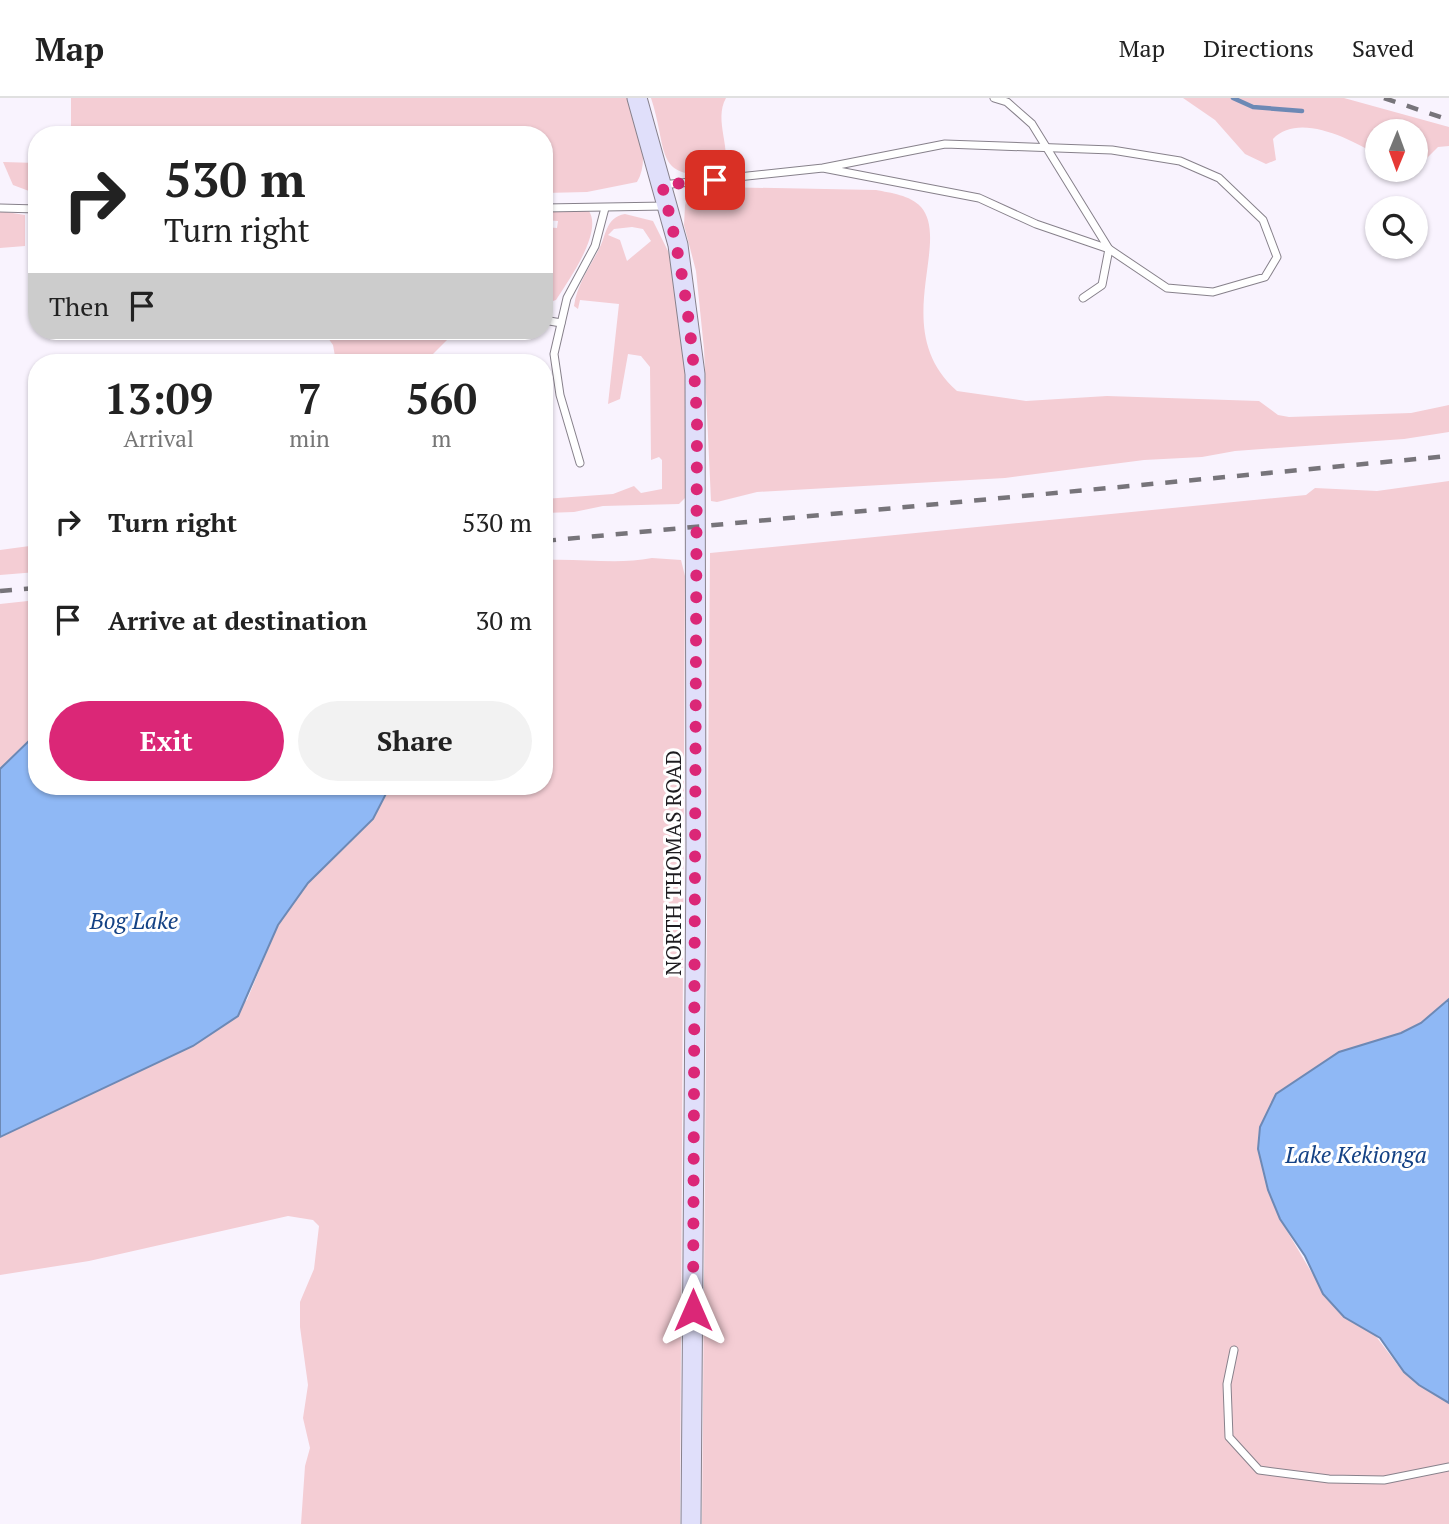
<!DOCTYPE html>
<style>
:root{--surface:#fff;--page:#f2f2f2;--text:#222;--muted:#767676;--line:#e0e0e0;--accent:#db2777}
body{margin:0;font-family:"PT Serif",serif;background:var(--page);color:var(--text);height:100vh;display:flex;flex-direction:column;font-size:26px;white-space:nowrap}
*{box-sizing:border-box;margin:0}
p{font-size:23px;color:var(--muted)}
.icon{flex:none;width:38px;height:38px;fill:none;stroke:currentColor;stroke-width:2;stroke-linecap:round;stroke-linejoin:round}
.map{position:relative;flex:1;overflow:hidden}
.panel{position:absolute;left:28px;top:256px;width:525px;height:441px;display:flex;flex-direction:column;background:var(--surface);border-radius:28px;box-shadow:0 2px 5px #0004}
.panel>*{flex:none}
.hud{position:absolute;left:28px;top:28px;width:525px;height:214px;border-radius:28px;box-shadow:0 2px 5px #0004;background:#fff;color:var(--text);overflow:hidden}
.needle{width:46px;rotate:181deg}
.buttons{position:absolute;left:1365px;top:21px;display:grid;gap:14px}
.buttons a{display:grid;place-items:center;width:63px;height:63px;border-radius:50%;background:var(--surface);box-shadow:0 2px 5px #0004;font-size:35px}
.pin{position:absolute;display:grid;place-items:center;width:60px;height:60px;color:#fff;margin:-30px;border-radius:14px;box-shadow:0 4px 10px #0006}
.me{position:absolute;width:77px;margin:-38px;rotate:0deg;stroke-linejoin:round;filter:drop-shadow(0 0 5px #0008)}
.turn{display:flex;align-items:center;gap:24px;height:147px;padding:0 21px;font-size:32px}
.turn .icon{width:91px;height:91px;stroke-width:2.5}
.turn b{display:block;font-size:49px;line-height:60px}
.then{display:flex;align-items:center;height:66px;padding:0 21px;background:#0003;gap:14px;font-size:26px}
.eta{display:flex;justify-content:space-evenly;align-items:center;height:119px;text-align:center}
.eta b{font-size:42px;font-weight:800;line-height:49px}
.cta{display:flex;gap:14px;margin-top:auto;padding:14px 21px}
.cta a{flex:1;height:80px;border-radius:42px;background:var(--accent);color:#fff;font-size:28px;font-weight:800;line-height:80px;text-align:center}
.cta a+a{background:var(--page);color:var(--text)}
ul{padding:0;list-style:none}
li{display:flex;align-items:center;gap:21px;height:98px;padding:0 21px}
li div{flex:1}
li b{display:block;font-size:26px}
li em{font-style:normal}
header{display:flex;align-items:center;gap:42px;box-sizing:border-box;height:98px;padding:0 35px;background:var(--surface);border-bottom:2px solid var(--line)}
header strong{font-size:33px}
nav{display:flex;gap:38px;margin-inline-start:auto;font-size:24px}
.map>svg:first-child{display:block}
.green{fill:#f4cdd4;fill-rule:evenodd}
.water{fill:#8fb8f5;stroke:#6d89b5;stroke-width:2}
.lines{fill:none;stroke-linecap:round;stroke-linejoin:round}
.stream{stroke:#6d89b5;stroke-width:4.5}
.service-casing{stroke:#87818b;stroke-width:9}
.secondary-casing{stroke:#87818b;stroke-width:21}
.service{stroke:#fff;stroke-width:7}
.secondary{stroke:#e0dffa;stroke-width:19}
.rail{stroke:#77747a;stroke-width:4.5;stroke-dasharray:12 12;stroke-linecap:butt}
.route{stroke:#db2777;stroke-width:12;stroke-dasharray:0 21.6}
.labels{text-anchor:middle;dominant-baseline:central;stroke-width:6;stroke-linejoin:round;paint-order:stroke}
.street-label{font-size:21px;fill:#1e1c20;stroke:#fff}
.water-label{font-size:23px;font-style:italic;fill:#144285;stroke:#fff}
</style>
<header>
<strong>Map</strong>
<nav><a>Map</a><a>Directions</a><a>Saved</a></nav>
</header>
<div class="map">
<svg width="1449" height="1426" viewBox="0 0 1449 1426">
<rect width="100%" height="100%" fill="#f9f3fe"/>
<g class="green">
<path d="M71 0H628C635 27 652 58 637 84L587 94 544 95V37H71Z"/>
<path d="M651 0H726C713 23 733 51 723 75 652 84 669 54 651 0Z"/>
<path d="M1183 0H1344L1449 29V48L1438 49 1422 65 1416 66V33H1377V57C1351 41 1298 14 1273 41L1276 62 1266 66 1245 56 1215 22Z"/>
<polygon points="3,64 37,65 37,96 13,87"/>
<path d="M717 89 876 92C891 95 910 97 921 109 952 145 888 232 957 293L1026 303 1107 298 1259 303 1278 317 1289 319 1411 315 1449 307V334L1404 341 1235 353 1202 359 1144 362 1005 380 757 394 717 404 711 403 704 251 696 173 684 127 685 108 686 102 694 94Z"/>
<polygon points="0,113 25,117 25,148 0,150"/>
<path d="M544 113H589C603 135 568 183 556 202L550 204 544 201V129L557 130 558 123 544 122Z"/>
<path d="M625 116 653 123 670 157 681 226 686 270 687 398 679 406 603 408 574 414 544 415V401L613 396 634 388 641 395 662 391V362L659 359 651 362 650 269 641 258 628 256 620 301 608 306 619 206 580 202 578 211 574 208C577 187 588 172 598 153 606 140 605 119 625 116ZM632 129 643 131 651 143 627 163 620 142 608 137 614 131Z"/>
<polygon points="323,233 456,233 425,264 336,264 333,247"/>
<polygon points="1449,383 1449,901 1421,925 1401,935 1339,954 1276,996 1268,1092 1280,1121 1313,1177 1344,1219 1372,1233 1403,1274 1419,1287 1449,1305 1449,1426 702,1426 710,455 1306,397 1315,390 1377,393"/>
<polygon points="37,447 37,474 0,477 0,452"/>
<path d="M652 460 681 462 685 478 680 1426H301L305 1368 310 1350 303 1320 308 1287 300 1229V1204L314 1171 319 1128 313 1122 288 1118 89 1163 0 1177V1039L123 979 247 902 278 827 308 785 348 745 386 698 390 688H544V462C581 460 616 467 652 460Z"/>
<polygon points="37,502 37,635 0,671 0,506"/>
</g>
<g class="water">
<polygon points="37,635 37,688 390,688 373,721 308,785 278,827 238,918 193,948 0,1039 0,671"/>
<polygon points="1449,901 1449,1305 1419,1287 1404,1274 1380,1240 1344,1219 1323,1196 1305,1158 1280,1121 1268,1092 1258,1051 1260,1029 1276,996 1339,954 1401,935 1421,925"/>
</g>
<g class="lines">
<polyline class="stream" points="1233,0 1253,9 1302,13"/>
<g class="service-casing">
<g id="service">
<polyline points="994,0 1007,4 1032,26 1109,151 1102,187 1083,200"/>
<polyline points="662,87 823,70 979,100 1036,126 1109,151 1167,190 1213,194 1265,179 1277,159 1263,122 1219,80 1180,63 1112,52 945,46 823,70"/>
<polyline points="0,110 37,111"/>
<polyline points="544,110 666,108"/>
<polyline points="544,222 561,225"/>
<polyline points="580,365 560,297 554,256 567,200 595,148 605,110"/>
<polyline points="1234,1252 1227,1286 1229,1339 1259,1372 1329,1381 1384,1382 1449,1369"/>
</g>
</g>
<g class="secondary-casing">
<polyline id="secondary" points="637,0 678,147 695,276 696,758 691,1426"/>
</g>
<use href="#service" class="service"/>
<use href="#secondary" class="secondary"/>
<g class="rail">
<polyline points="1384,0 1449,22"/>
<polyline points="544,443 1449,358"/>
<polyline points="0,493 37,490"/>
</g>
</g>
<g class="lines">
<path class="route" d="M693 1212 697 325C694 243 683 166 662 87L715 82"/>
</g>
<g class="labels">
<g class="street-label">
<text transform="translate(673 765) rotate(-90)">NORTH THOMAS ROAD</text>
</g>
<g class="water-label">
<text x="134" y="822">Bog Lake</text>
<text x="1356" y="1056">Lake Kekionga</text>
</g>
</g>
</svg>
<div class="buttons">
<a><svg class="needle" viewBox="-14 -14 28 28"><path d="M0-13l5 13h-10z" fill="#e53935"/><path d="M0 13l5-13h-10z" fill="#767676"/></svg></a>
<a><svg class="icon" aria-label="search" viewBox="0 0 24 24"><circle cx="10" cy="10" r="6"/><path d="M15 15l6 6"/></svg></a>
</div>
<div class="pin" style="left:715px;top:82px;background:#d93025"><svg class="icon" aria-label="arrive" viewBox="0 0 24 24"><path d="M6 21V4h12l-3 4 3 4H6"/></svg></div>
<svg class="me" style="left:693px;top:1212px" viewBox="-20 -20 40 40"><path d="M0-17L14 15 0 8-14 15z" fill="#db2777" stroke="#fff" stroke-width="4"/></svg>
<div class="hud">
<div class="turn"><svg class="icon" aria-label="right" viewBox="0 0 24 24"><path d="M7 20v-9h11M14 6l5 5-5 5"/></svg><div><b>530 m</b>Turn right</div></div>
<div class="then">Then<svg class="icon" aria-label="arrive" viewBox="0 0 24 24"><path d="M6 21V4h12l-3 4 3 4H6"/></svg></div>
</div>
<section class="panel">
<div class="eta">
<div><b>13:09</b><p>Arrival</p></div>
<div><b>7</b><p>min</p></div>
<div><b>560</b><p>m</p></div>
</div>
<ul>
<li><svg class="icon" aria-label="right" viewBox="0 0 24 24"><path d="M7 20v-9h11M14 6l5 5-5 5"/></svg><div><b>Turn right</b></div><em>530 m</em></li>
<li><svg class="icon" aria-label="arrive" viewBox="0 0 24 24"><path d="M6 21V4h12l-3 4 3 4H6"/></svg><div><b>Arrive at destination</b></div><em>30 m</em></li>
</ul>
<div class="cta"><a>Exit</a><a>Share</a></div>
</section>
</div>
